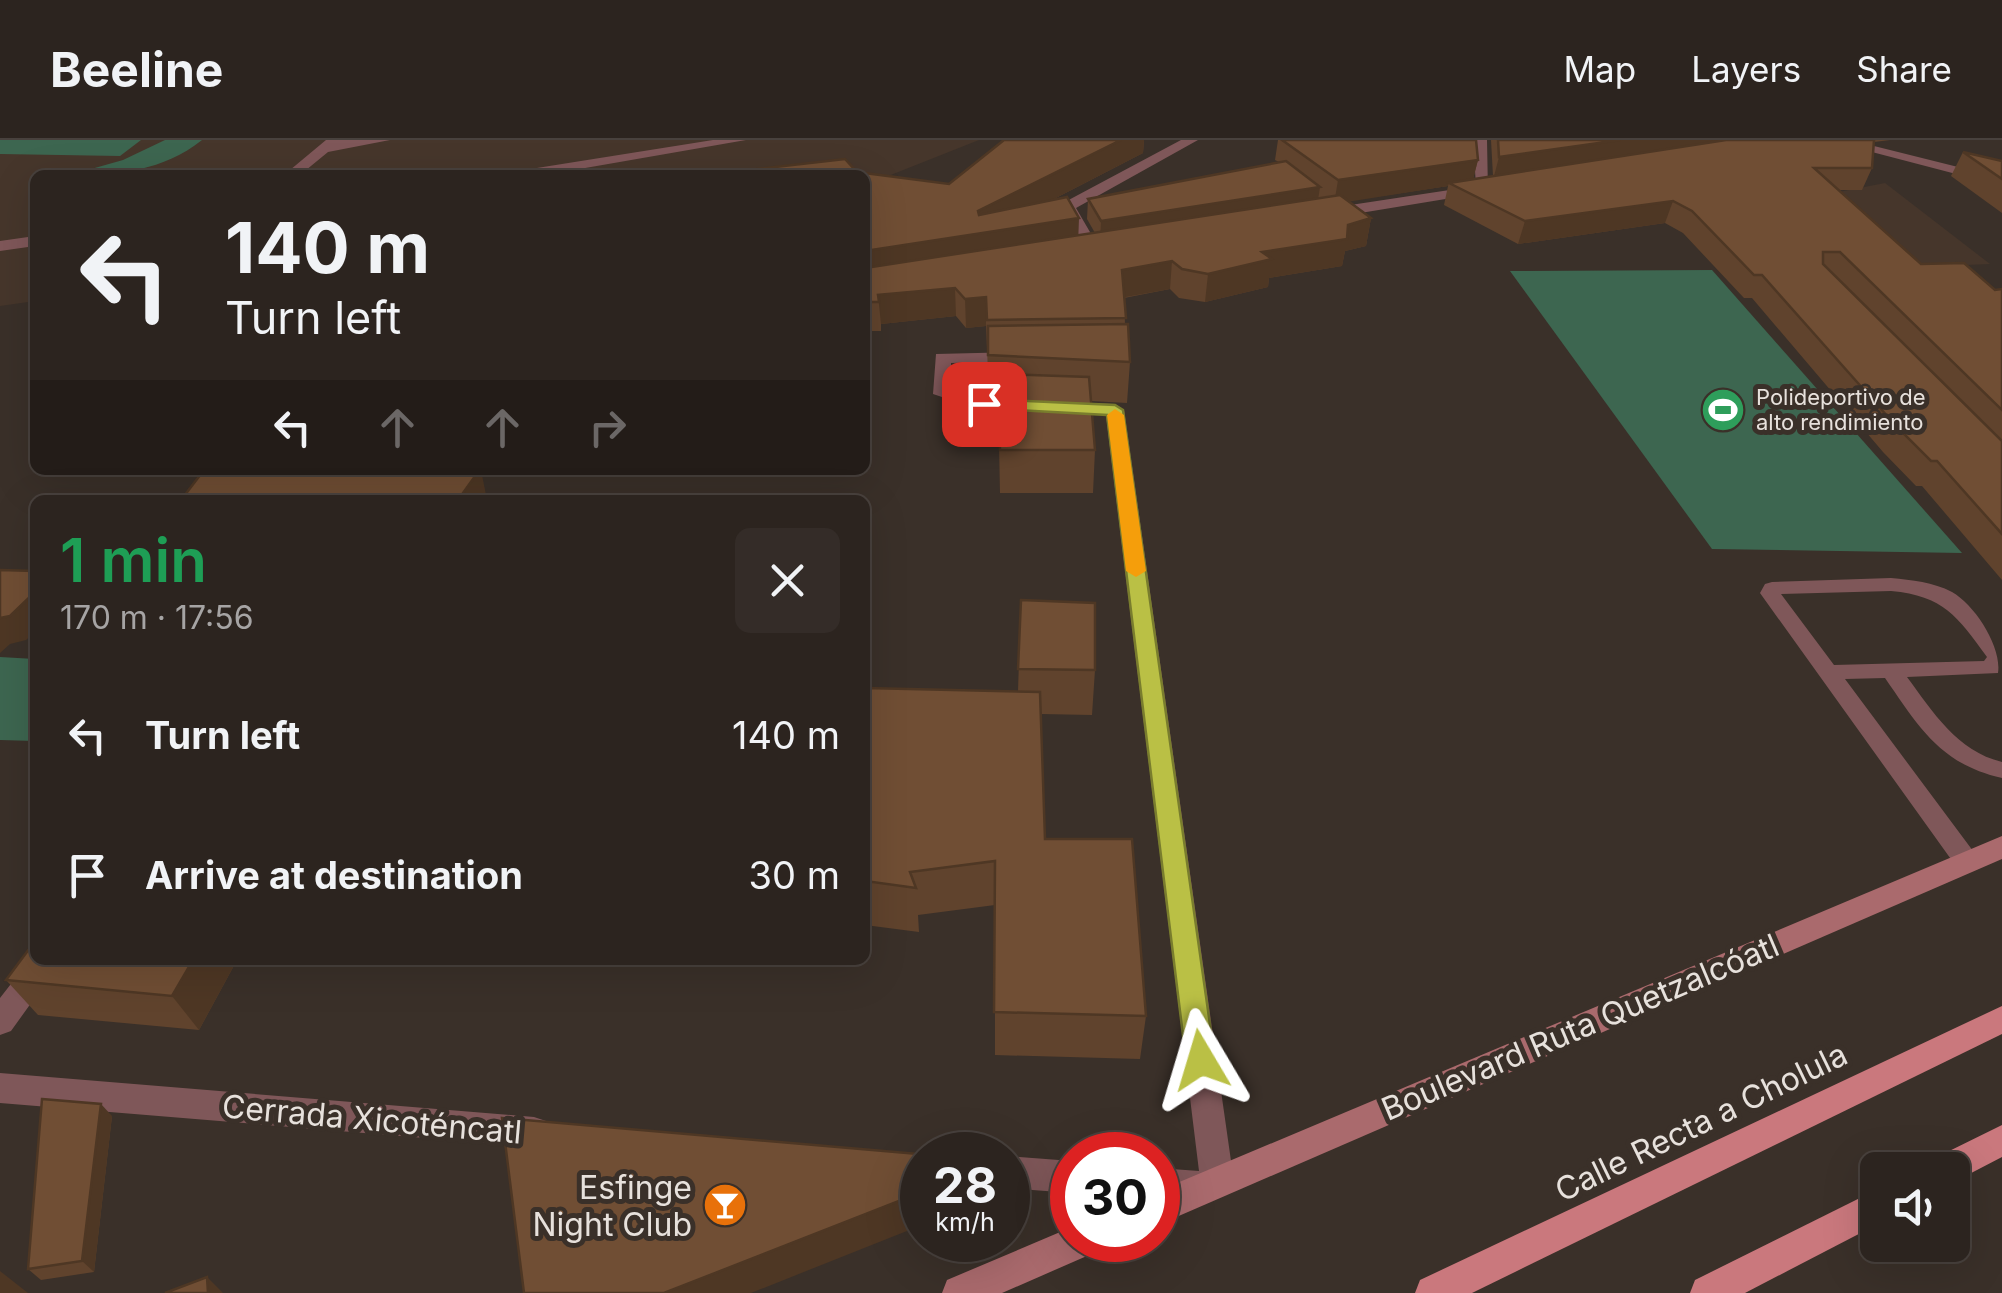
<!DOCTYPE html>
<meta charset="utf-8">
<style>
:root{--surface:#2c241f;--page:#342c28;--text:#f1f3f6;--muted:#a6a4a4;--line:#48413d}
body{margin:0;font-family:Inter,sans-serif;background:var(--page);color:var(--text);height:100vh;display:flex;flex-direction:column;font-size:38px;white-space:nowrap}
*{box-sizing:border-box;margin:0}
p{font-size:32px;color:var(--muted)}
.icon{flex:none;width:55px;height:55px;fill:none;stroke:currentColor;stroke-width:2;stroke-linecap:round;stroke-linejoin:round}
.map{position:relative;flex:1;overflow:hidden}
.sheet{position:absolute;left:30px;top:355px;width:840px;height:470px;display:flex;flex-direction:column;background:var(--surface);border-radius:15px;box-shadow:0 10px 40px #0002,0 0 0 2px var(--line)}
.sheet>*{flex:none}
.guide{position:absolute;left:30px;top:30px;width:840px;height:305px;border-radius:15px;box-shadow:0 10px 40px #0002,0 0 0 2px var(--line);background:#2c241f;color:var(--text);overflow:hidden}
.controls{position:absolute;left:1860px;top:1012px;display:grid;gap:20px}
.controls a{display:grid;place-items:center;width:110px;height:110px;border-radius:15px;background:var(--surface);box-shadow:0 10px 40px #0002,0 0 0 2px var(--line);font-size:50px}
.speed{position:absolute;left:900px;top:992px;display:flex;gap:20px;font-size:50px;font-weight:700;text-align:center}
.speed>*{display:grid;place-content:center;width:130px;height:130px;border-radius:50%;background:var(--surface);box-shadow:0 10px 40px #0002,0 0 0 2px var(--line);line-height:1}
.speed small{font-size:25px;font-weight:400}
.speed .limit{border:15px solid #d22;background:#fff;color:#111}
.pin{position:absolute;display:grid;place-items:center;width:85px;height:85px;color:#fff;margin:-42px;border-radius:20px;box-shadow:0 5px 15px #0006}
.me{position:absolute;width:110px;margin:-55px;rotate:353deg;stroke-linejoin:round;filter:drop-shadow(0 0 8px #0008)}
.turn{display:flex;align-items:center;gap:35px;height:210px;padding:0 30px;font-size:45px}
.turn .icon{width:130px;height:130px;stroke-width:2.5}
.turn b{display:block;font-size:70px;line-height:85px}
.lanes{display:flex;align-items:center;height:95px;padding:0 30px;background:#0003;justify-content:center;gap:50px;direction:ltr}
.lanes .off{opacity:.35}
.round{display:grid;place-items:center;flex:none;width:105px;height:105px;border-radius:15px;background:var(--page)}
.summary{display:flex;align-items:center;justify-content:space-between;height:170px;padding:0 30px}
h1{font-size:60px;font-weight:600;line-height:75px;color:#1e9e55}
ul{padding:0;list-style:none}
li{display:flex;align-items:center;gap:30px;height:140px;padding:0 30px}
li div{flex:1}
li b{display:block;font-size:38px}
li em{font-style:normal}
header{display:flex;align-items:center;gap:60px;box-sizing:border-box;height:140px;padding:0 50px;background:var(--surface);border-bottom:2px solid var(--line)}
header strong{font-size:48px}
nav{display:flex;gap:55px;margin-inline-start:auto;font-size:35px}
.map>svg:first-child{display:block}
.built{fill:#46362b}
.green{fill:#3d6650}
.lines{fill:none;stroke-linecap:round;stroke-linejoin:round}
.lane{fill:#7f5759;fill-rule:evenodd}
.street{fill:#7f5759;fill-rule:evenodd}
.secondary{fill:#aa6a6d;fill-rule:evenodd}
.primary{fill:#ca787d;fill-rule:evenodd}
.wall{fill:#60432d}
.shaded-wall{fill:#4e3724}
.building{fill:#704e34;stroke:#4e3724;stroke-width:2.5}
.route{fill:#bac045;stroke:#797d2d;stroke-width:2.5}
.slow{fill:#f59e0b}
.labels{text-anchor:middle;dominant-baseline:central;stroke-width:10;stroke-linejoin:round;paint-order:stroke}
.far-poi-label{font-size:22px;fill:#e7e1dc;stroke:#3a3029;text-anchor:start}
.near-street-label{font-size:32px;fill:#e7e1dc;stroke:#3a3029}
.near-poi-label{font-size:32px;fill:#e7e1dc;stroke:#3a3029;text-anchor:end}
</style>
<header>
<strong>Beeline</strong>
<nav><a>Map</a><a>Layers</a><a>Share</a></nav>
</header>
<div class="map">
<svg width="2002" height="1153" viewBox="0 0 2002 1153">
<rect width="100%" height="100%" fill="#3a3029"/>
<g class="built">
<polygon points="0,0 979,0 868,44 865,35 35,35 35,161 0,166"/>
<polygon points="1885,43 1990,124 1892,128 1818,56"/>
</g>
<g class="green">
<polygon points="0,0 141,0 120,16 0,14"/>
<path d="M165 0H202C163 31 119 35 70 35L123 20Z"/>
<polygon points="1712,130 1962,413 1712,409 1510,131"/>
<polygon points="0,517 35,519 35,601 0,600"/>
</g>
<g class="lines">
<path class="lane" d="M1891 438C1912 440 1933 442 1952 452 1975 465 2002 507 1998 533L1907 537C1933 572 1957 611 2002 622V638C1940 624 1919 587 1885 538L1845 539 1976 715 1980 722 1976 729 1967 732 1958 729 1760 453 1765 444 1772 442ZM1891 451C1944 456 1957 476 1987 517L1984 521 1834 525 1781 454Z"/>
<g class="street">
<polygon points="326,0 390,0 328,12 300,35 284,35"/>
<polygon points="713,0 746,0 545,35 511,35 518,31"/>
<polygon points="1181,0 1198,0 1076,68 1101,111 1087,114 1061,66 1063,63"/>
<polygon points="1473,0 1487,0 1488,52 1324,79 1316,74 1324,69 1476,46"/>
<polygon points="1826,0 1850,0 2002,38 2002,46"/>
<polygon points="35,96 35,106 0,111 0,101"/>
<polygon points="1021,212 1027,213 1027,221 951,223 951,251 984,259 1115,264 1124,270 1234,1042 1229,1053 1204,1064 1158,1060 1158,1028 1199,1031 1106,275 984,271 933,254 936,214"/>
<polygon points="35,813 35,820 62,820 11,891 0,895 0,858"/>
<polygon points="0,933 534,977 546,981 551,992 546,1003 534,1007 0,963"/>
<polygon points="1008,1016 1072,1021 1072,1053 1008,1048"/>
</g>
<g class="secondary">
<polygon points="2002,696 2002,719 1158,1085 1158,1051"/>
<polygon points="1072,1087 1072,1100 1101,1100 1096,1112 1002,1153 942,1153 947,1140"/>
</g>
<g class="primary">
<polygon points="2002,866 2002,894 1472,1153 1415,1153 1420,1140"/>
<polygon points="2002,985 2002,1017 1952,1043 1952,1030 1928,1030 1933,1019"/>
<polygon points="1878,1049 1878,1084 1745,1153 1690,1153 1695,1140"/>
</g>
</g>
<g class="wall">
<polygon points="1004,0 1144,0 1143,13 1052,60 1079,95 1095,93 1087,79 1088,59 1279,22 1275,20 1278,0 1476,0 1478,20 1473,39 1493,36 1491,0 1890,0 1874,2 1872,28 1862,50 1838,50 1921,124 1995,150 2002,149 2002,440 1922,346 1916,346 1883,312 1752,158 1744,158 1683,93 1665,83 1518,104 1444,65 1448,46 1348,61 1371,78 1366,106 1345,111 1342,126 1269,138 1268,147 1205,162 1179,158 1170,149 1124,158 1125,184 1130,222 1127,263 1091,261 1095,310 1093,353 1000,353 998,256 989,255 986,186 966,188 956,176 881,184 881,191 865,191 865,35 857,32 949,44"/>
<polygon points="1963,12 2002,21 2002,73 1951,36"/>
<polygon points="1021,460 1095,530 1092,575 1041,574 1045,699 1146,876 1140,919 995,915 995,765 918,775 919,792 865,785 865,548 1018,551"/>
<polygon points="35,820 237,820 199,890 38,875 6,840"/>
<polygon points="112,976 94,1132 41,1140 28,1129"/>
</g>
<g class="shaded-wall">
<polygon points="1121,0 1144,0 1143,13 990,92 1079,78 1078,105 865,139 865,111 978,71"/>
<polygon points="1620,0 1765,0 1493,40 1499,17"/>
<polygon points="1478,20 1472,43 1449,43 1448,46 1334,64 1338,40"/>
<polygon points="1320,47 1317,67 1100,102 1101,81"/>
<polygon points="1673,61 1665,83 1518,104 1525,81"/>
<polygon points="1371,78 1366,106 1345,111 1342,126 1269,138 1268,147 1205,162 1208,134 1262,112"/>
<polygon points="1172,121 1170,149 1120,158 1122,130"/>
<polygon points="955,148 956,176 881,184 878,155"/>
<polygon points="986,157 986,186 966,188 965,159"/>
<polygon points="478,330 481,330 486,355 483,360 458,360"/>
<polygon points="35,452 35,492 26,500 10,504 0,513 0,478"/>
<polygon points="193,820 237,820 199,890 172,856"/>
<polygon points="101,964 112,976 94,1132 82,1121"/>
<polygon points="922,1052 922,1085 751,1153 664,1153"/>
<polygon points="0,1131 28,1153 0,1153"/>
<polygon points="207,1137 223,1153 208,1153"/>
</g>
<g class="building">
<polygon points="1004,0 1121,0 978,71 979,75 1067,57 1079,78 865,111 865,35 727,35 732,32 845,19 857,32 949,44"/>
<polygon points="1282,0 1476,0 1478,20 1338,40"/>
<polygon points="1498,0 1620,0 1499,17"/>
<polygon points="1726,0 1874,0 1872,28 1814,28 1921,124 1964,123 1995,150 2002,149 2002,270 1840,112 1823,112 1823,124 2002,301 2002,394 1937,321 1931,321 1897,287 1762,135 1754,135 1692,71 1673,61 1525,81 1449,43"/>
<polygon points="1963,12 2002,21 2002,39"/>
<polygon points="1286,21 1320,47 1101,81 1088,59"/>
<polygon points="1340,55 1371,78 1348,85 1347,99 1262,112 1272,119 1208,134 1182,129 1172,121 1122,130 1126,178 987,180 986,157 965,159 955,148 878,155 879,162 865,162 865,128"/>
<polygon points="1128,184 1130,222 988,215 988,186"/>
<polygon points="998,234 1089,237 1095,310 1000,310"/>
<polygon points="204,330 478,330 478,332 458,360 181,360"/>
<polygon points="0,430 35,431 35,452 10,476 0,478"/>
<polygon points="1021,460 1095,463 1095,530 1018,529"/>
<polygon points="865,548 1040,552 1045,699 1132,699 1146,876 994,872 995,721 910,732 916,748 865,741"/>
<polygon points="35,801 35,820 193,820 172,856 6,840"/>
<polygon points="42,959 101,964 82,1121 28,1129"/>
<polygon points="502,978 930,1015 922,1015 922,1052 664,1153 524,1153"/>
<polygon points="207,1137 208,1153 165,1153"/>
</g>
<polygon class="route" points="984,259 1115,265 1123,270 1215,920 1211,930 1201,933 1191,930 1186,920 1107,275 978,268 978,261"/>
<polygon class="slow" points="1115,269 1124,275 1146,431 1136,437 1126,431 1107,275"/>
<defs>
<g id="stadium-disc" transform="scale(2.25)"><circle r="9.5" fill="#2e9e5b" stroke="#3a3029"/><path d="M0-5a6.5 5 0 1 0 0 10a6.5 5 0 1 0 0-10ZM-3.5-1.8h7v3.6h-7Z" fill="#fff"/></g>
<g id="bar-disc" transform="scale(2.25)"><circle r="9.5" fill="#e8710a" stroke="#3a3029"/><path d="M-6-5H6L.8 .8V4.5H3.5V6h-7V4.5H-.8V.8Z" fill="#fff"/></g>
</defs>
<g fill-rule="evenodd">
<use href="#stadium-disc" x="1723" y="270"/>
<use href="#bar-disc" x="725" y="1065"/>
</g>
<g class="labels">
<g class="far-poi-label">
<text x="1756" y="257">Polideportivo de<tspan x="1756" dy="25">alto rendimiento</tspan></text>
</g>
<g class="near-street-label">
<text transform="translate(1580 887) rotate(-23)">Boulevard Ruta Quetzalcóatl</text>
<text transform="translate(372 979) rotate(5)">Cerrada Xicoténcatl</text>
<text transform="translate(1701 982) rotate(-26)">Calle Recta a Cholula</text>
</g>
<g class="near-poi-label">
<text x="692" y="1047">Esfinge<tspan x="692" dy="37">Night Club</tspan></text>
</g>
</g>
</svg>
<div class="controls">
<a><svg class="icon" aria-label="sound" viewBox="0 0 24 24"><path d="M4 9h4l5-4v14l-5-4H4zM17 9q2 3 0 6"/></svg></a>
</div>
<div class="speed"><div>28<small>km/h</small></div><div class="limit">30</div></div>
<div class="pin" style="left:984px;top:264px;background:#d93025"><svg class="icon" aria-label="arrive" viewBox="0 0 24 24"><path d="M6 21V4h12l-3 4 3 4H6"/></svg></div>
<svg class="me" style="left:1201px;top:920px" viewBox="-20 -20 40 40"><path d="M0-17L14 15 0 8-14 15z" fill="#bac045" stroke="#fff" stroke-width="4"/></svg>
<div class="guide">
<div class="turn"><svg class="icon" aria-label="left" viewBox="0 0 24 24"><path d="M17 20v-9H6M10 6l-5 5 5 5"/></svg><div><b>140 m</b>Turn left</div></div>
<div class="lanes"><svg class="icon" aria-label="left" viewBox="0 0 24 24"><path d="M17 20v-9H6M10 6l-5 5 5 5"/></svg><svg class="icon off" aria-label="ahead" viewBox="0 0 24 24"><path d="M12 20V5M6 11l6-6 6 6"/></svg><svg class="icon off" aria-label="ahead" viewBox="0 0 24 24"><path d="M12 20V5M6 11l6-6 6 6"/></svg><svg class="icon off" aria-label="right" viewBox="0 0 24 24"><path d="M7 20v-9h11M14 6l5 5-5 5"/></svg></div>
</div>
<section class="sheet">
<div class="summary"><div><h1>1 min</h1><p>170 m · 17:56</p></div><a class="round"><svg class="icon" aria-label="close" viewBox="0 0 24 24"><path d="M6 6l12 12M18 6L6 18"/></svg></a></div>
<ul>
<li><svg class="icon" aria-label="left" viewBox="0 0 24 24"><path d="M17 20v-9H6M10 6l-5 5 5 5"/></svg><div><b>Turn left</b></div><em>140 m</em></li>
<li><svg class="icon" aria-label="arrive" viewBox="0 0 24 24"><path d="M6 21V4h12l-3 4 3 4H6"/></svg><div><b>Arrive at destination</b></div><em>30 m</em></li>
</ul>
</section>
</div>
